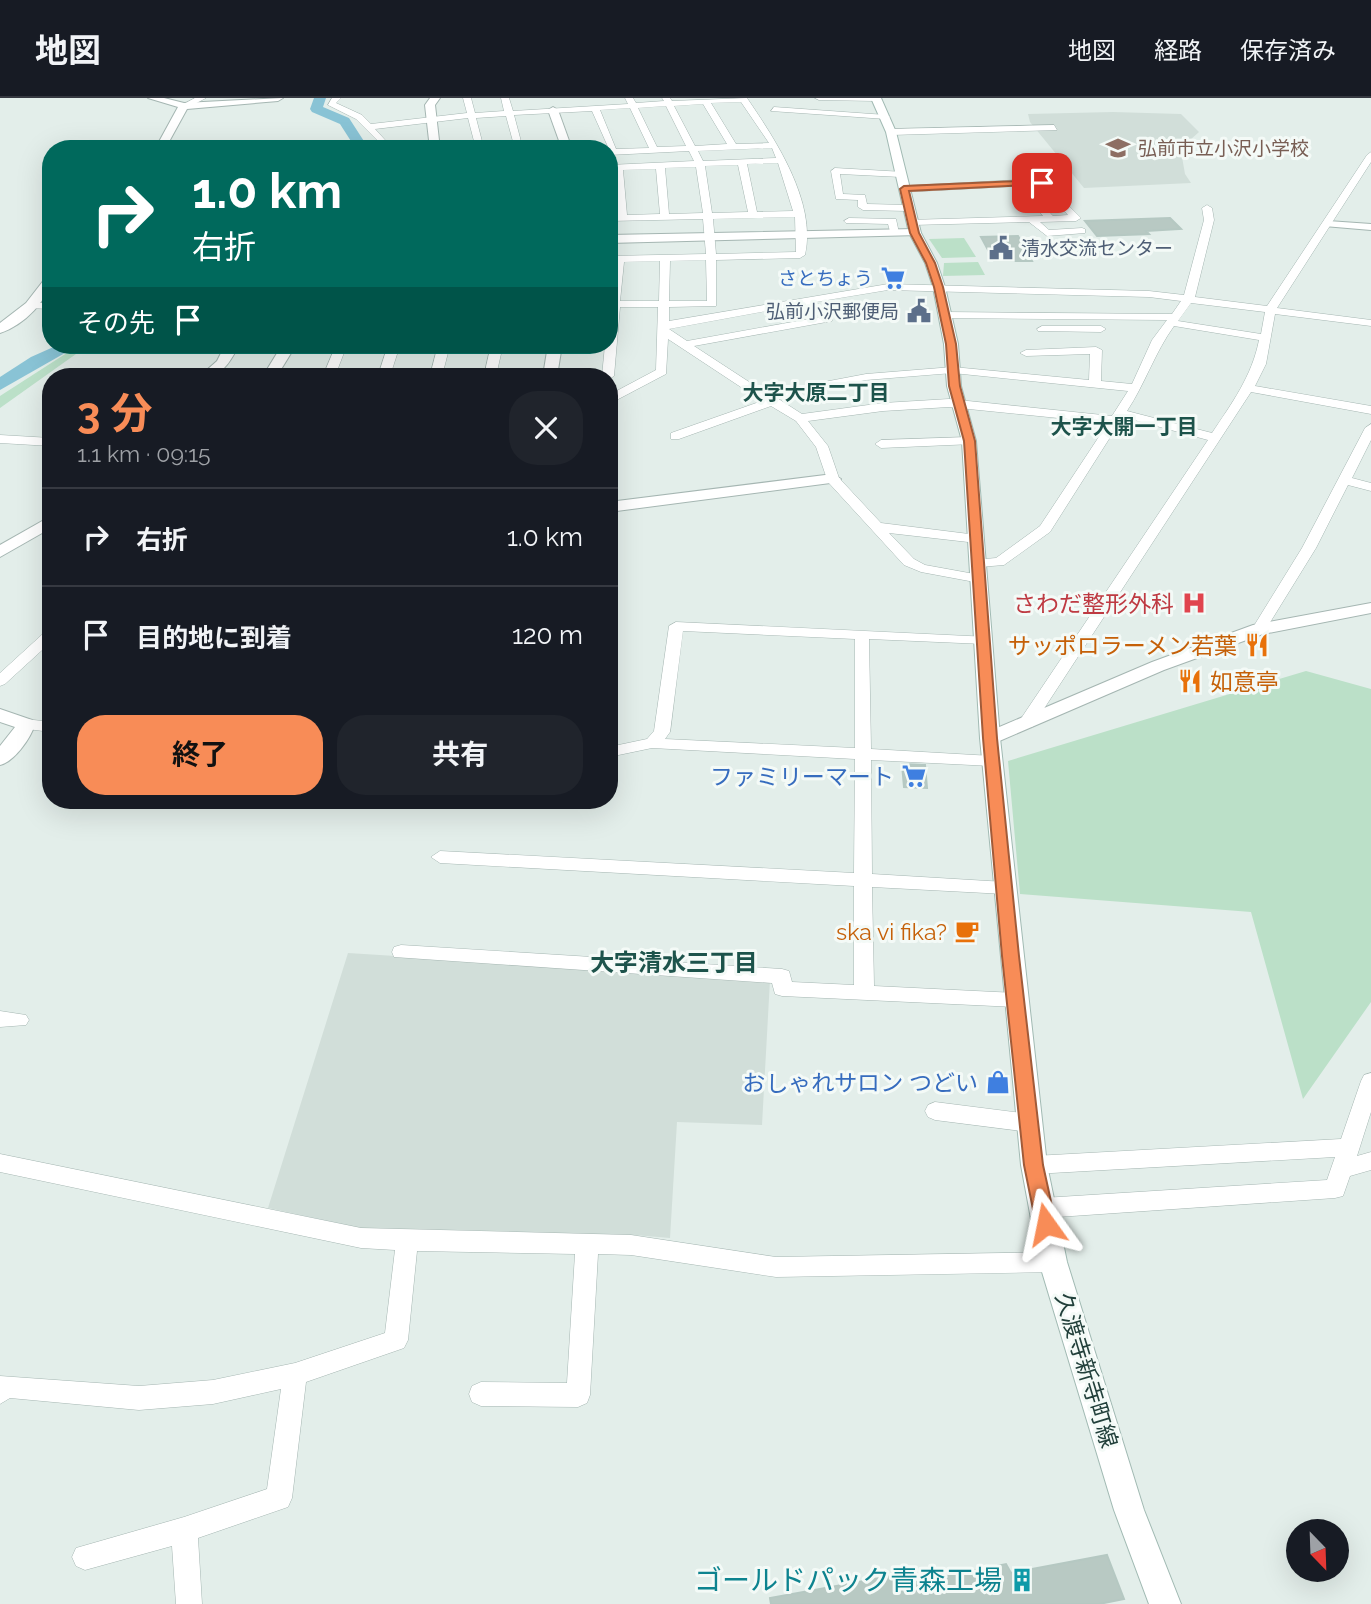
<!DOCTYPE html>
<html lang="ja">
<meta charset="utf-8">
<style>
:root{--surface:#171b24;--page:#20242c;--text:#f1f3f6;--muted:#9ea1a6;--line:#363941;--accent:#f88c57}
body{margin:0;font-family:Raleway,"Noto Sans JP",sans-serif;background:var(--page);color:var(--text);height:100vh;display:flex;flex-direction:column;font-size:26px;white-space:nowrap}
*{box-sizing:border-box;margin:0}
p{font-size:23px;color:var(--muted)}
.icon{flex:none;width:38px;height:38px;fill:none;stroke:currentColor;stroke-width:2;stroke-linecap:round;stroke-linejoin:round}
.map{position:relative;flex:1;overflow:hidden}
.details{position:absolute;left:42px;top:270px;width:576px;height:441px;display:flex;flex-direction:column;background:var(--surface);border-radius:28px;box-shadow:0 7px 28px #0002}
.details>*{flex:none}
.banner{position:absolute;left:42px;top:42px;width:576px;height:214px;border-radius:28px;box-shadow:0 7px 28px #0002;background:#00695c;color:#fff;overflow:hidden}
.needle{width:46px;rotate:157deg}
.buttons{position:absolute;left:1286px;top:1421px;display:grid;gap:14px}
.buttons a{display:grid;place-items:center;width:63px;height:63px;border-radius:50%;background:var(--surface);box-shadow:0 7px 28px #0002;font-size:35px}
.pin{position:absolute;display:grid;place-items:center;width:60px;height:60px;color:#fff;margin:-30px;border-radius:14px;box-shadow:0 4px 10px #0006}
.me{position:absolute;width:77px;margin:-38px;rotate:348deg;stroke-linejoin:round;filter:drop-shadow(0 0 5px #0008)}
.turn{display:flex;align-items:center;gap:24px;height:147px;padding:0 35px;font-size:32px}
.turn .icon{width:91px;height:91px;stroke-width:2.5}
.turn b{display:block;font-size:49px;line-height:60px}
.then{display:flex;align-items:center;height:66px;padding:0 35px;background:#0003;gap:14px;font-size:26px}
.round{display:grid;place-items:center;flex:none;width:74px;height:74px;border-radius:28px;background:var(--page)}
.headline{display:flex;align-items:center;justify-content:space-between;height:119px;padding:0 35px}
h1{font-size:42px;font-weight:700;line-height:52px;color:var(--accent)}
.action{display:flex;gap:14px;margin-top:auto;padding:14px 35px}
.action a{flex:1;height:80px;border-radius:28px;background:var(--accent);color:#111;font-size:28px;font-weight:700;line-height:80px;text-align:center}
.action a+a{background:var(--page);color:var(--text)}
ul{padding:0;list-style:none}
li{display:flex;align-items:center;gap:21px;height:98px;padding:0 35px;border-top:2px solid var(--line)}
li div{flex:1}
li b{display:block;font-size:26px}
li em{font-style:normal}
header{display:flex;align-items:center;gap:42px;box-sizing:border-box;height:98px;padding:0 35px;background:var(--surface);border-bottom:2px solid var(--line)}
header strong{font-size:33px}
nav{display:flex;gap:38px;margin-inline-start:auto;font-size:24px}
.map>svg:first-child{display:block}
.built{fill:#d1ded9}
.green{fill:#bbe0c8}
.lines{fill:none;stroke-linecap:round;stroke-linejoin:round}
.river{fill:#89c3d5;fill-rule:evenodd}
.building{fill:#b8c9c3;stroke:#b5c8c2;stroke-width:2}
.minor-casing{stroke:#a5b6b2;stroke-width:1}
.tertiary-casing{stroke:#a5b6b2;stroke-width:2}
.secondary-casing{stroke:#a1bab3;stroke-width:2}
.minor{fill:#fff;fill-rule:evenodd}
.tertiary{fill:#fff;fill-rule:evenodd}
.secondary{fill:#fff;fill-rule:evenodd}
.route{fill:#f88c57;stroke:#a15b39;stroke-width:2}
.labels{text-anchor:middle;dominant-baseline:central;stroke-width:6;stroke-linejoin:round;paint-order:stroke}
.far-education-label{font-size:19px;fill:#785e54;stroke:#f4faf7;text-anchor:start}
.far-service-label{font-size:19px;fill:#4e5e75;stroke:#f4faf7;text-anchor:start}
.far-shop-label{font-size:19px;fill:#366cbe;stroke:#f4faf7;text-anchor:end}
.far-neighbourhood-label{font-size:21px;font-weight:bold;fill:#1d534b;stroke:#f4faf7}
.health-label{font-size:23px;fill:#be3a42;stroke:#f4faf7;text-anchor:end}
.food-label{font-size:23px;fill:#c56008;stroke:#f4faf7;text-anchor:end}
.shop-label{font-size:23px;fill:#366cbe;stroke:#f4faf7;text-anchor:end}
.street-label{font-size:23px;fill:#22403b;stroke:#f4faf7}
.neighbourhood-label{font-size:24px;font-weight:bold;fill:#1d534b;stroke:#f4faf7}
.near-culture-label{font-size:28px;fill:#0d838f;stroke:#f4faf7;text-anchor:end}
</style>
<header>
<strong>地図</strong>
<nav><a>地図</a><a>経路</a><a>保存済み</a></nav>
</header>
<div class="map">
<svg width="1371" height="1506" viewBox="0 0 1371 1506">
<rect width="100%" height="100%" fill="#e3eeea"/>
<g class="built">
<polygon points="1113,14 1181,16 1199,34 1190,42 1182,59 1185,76 1191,85 1084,90 1030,24 1028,16"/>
<polygon points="348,855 770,882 762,1027 677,1024 670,1140 634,1137 374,1133 268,1110"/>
</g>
<g class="green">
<polygon points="964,140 976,159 942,160 929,141"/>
<polygon points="978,164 985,177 943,178 944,165"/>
<polygon points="84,247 102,247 76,256 0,310 0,298 73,251"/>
<polygon points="1306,573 1371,591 1371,904 1303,1001 1251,814 1020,796 1008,663"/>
</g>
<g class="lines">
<g class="river">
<polygon points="314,0 326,0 323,9 349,20 369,51 356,51 340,26 312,14 310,11"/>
<polygon points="58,247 79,247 0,292 0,279 31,259"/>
</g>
</g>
<g class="building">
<polygon points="1170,120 1181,131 1146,133 1149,136 1097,138 1085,123"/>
<polygon points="1018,138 1032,163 994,163 981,139"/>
<polygon points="902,666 925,667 927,690 904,689"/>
<polygon points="1107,1457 1124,1501 1099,1506 771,1506 770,1500 896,1477 901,1487 1006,1466 1011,1475"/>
</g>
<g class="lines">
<g class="minor-casing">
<g id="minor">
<polygon points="195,0 206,0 187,10 180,8"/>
<path d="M332 0H341L336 5 362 17 371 26 467 15 463 0H471L475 15 504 13 501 0H509L513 13 628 6 625 0H633L636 5 664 3 662 0H670L672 3 747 0C775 41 817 104 805 157L800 160 716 162V208L669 209V223L888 186 1149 193 1184 197 1204 122 1202 110 1207 107 1212 110 1214 122 1195 199 1267 208 1367 57 1371 54V64L1277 210 1371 222V228L1275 216 1266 266 1255 288 1371 308V316L1251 294 1032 629H1020L1018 625 1208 342 1123 319 1050 434 1004 467 979 469 972 465 974 462 996 460 1040 428 1108 325 949 309 883 313 808 323 828 348 839 380 881 425 977 437 984 441 977 445 889 435 914 461 925 467 980 477 987 481 980 485 921 474 904 467 828 384 816 349 796 323 771 308 679 341H671V335L762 303 668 241 666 276 609 306V297L656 272 658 209H620L614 278 609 281V278H602L605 247H609V203L614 164H609V158L706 156 703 121 609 123V117H617L614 72 609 73V67L694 63 689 53 609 57V51L592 13 514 17 523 51H515L506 18 476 20 484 51H476L468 20 375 31 386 43 385 51H377L378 43 356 21 328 7ZM741 4 769 45 736 46 711 5ZM703 6 727 46 695 48 674 8ZM666 8 686 48 657 49 638 10ZM630 10 649 50 616 51 600 12ZM772 50 776 60 703 63 698 53ZM778 65 793 113 757 114 747 66ZM738 67 748 114 712 115 705 68ZM696 69 703 115 669 116 665 70ZM656 71 660 116 627 117 623 72ZM795 119 796 154 716 156 713 121ZM706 162 707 203H669L670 163ZM660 163 659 203H620L624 164ZM888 192 1149 199 1181 203 1172 216 945 214 940 217 945 220 1167 222 1152 242 1132 286 1101 283 1102 252 1096 249 1026 252 1020 255 1026 258 1090 256 1089 282 953 269 866 276 766 295 694 248 832 223V219L816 204ZM1191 205 1265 214 1261 236 1178 223ZM805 206 820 219 687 243 669 231ZM1174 228 1259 242C1252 278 1232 305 1212 335L1127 313C1145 286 1155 254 1174 228ZM953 275 1128 293 1112 318 949 301 883 305 802 316 777 300 866 282Z"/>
<polygon points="815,0 880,0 881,1 877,3 819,2"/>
<polygon points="774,9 886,17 890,19 886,21 771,13"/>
<polygon points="1054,27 1057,32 891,37 887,34 891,31"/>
<polygon points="835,70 904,74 904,78 901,79 840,76 843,96 865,97 867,106 908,107 913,110 908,113 863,112 858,109 858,102 836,101 831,73"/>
<path d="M1042 81 1081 120 1076 123 1040 124 1049 132 1082 130 1085 131V135L1047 138 1029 124 912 127 909 126V122L1043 118 1019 88 904 94 899 91 904 88ZM1028 87H1040L1068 117 1053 118 1038 102Z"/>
<polygon points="849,120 896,121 899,135 891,137 888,126 846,125 844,123"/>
<polygon points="31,205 51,205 51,211 27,210 26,208"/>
<polygon points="1042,228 1101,228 1106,231 1101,234 1038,233 1037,231"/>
<polygon points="336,247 347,247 335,278 323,278"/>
<polygon points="388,247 400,247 390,278 378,278"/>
<polygon points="438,247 450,247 442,278 430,278"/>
<polygon points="491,247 503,247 496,278 484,278"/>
<polygon points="1371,326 1371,342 1352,380 1371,385 1371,393 1348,387 1316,450 1266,531 1259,535 1254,534 1252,531 1302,450 1365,330"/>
<polygon points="0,337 51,340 51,348 0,345"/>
<polygon points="969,339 973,340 973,346 881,350 875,346 881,342"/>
<path d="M676 524 989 539 991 542 989 545 984 546 869 541 871 651 992 658 1000 663 992 668 871 662 872 776 1005 784 1011 785 1014 790 1011 795 1005 796 872 789 874 888 1016 895 1023 897 1026 902 1023 907 1016 909 782 898 775 896 772 885 394 859 392 854 394 849 401 847 782 871 789 873 792 884 854 887V788L440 765 431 759 440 753 854 775 855 661 652 650 609 659V649L647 641 654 633 669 528ZM683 533 855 541V650L665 641 670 634Z"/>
<polygon points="51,532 51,544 5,586 0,588 0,575 46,533"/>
<polygon points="25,621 51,624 51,634 19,630 17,626 19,622"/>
<polygon points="0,913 26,917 29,922 26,927 0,929"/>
<polygon points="1371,975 1371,1014 1357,1058 1371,1054 1371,1072 1350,1078 1343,1098 1335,1100 1043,1120 1035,1117 1032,1110 1035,1103 1043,1100 1327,1082 1335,1059 1034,1076 1026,1073 1023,1067 1026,1061 1034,1058 1341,1041 1361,983 1364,977"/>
<polygon points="935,1004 1029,1016 1036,1019 1039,1025 1036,1031 1029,1034 935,1022 928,1019 925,1013 928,1007"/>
<polygon points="0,1056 361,1130 631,1137 776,1159 1053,1154 1061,1157 1064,1164 1061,1171 1053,1174 776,1179 631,1157 598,1156 590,1297 587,1305 578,1309 481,1308 472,1304 469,1296 472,1288 481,1284 567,1285 575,1156 417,1153 408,1242 404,1250 306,1284 292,1400 288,1409 198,1440 202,1506 176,1506 172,1448 85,1472 76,1468 72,1459 76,1450 184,1419 267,1391 281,1291 213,1306 139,1312 10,1300 0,1306 0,1278 139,1288 213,1282 295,1265 385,1235 395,1152 361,1150 0,1074"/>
</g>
</g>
<g class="tertiary-casing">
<g id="tertiary">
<polygon points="148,0 164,0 184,5 283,0 278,3 187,11 165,51 155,51 178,9"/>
<polygon points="430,0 440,0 435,7 440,51 430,51 425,7"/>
<polygon points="553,9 558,12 572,51 562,51 548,12"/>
<polygon points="1328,123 1371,126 1371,132 1324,128 1324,124"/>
<polygon points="915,131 921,135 919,137 609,145 609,137"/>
<path d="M51 177C51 201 23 228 0 235V225L26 205 47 178Z"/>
<path d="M225 247H239C229 266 223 278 200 278L217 263Z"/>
<polygon points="282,247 296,247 277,278 263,278"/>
<polygon points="548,247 562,247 557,278 543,278"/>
<polygon points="833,376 841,381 838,384 609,414 609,404"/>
<polygon points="51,418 51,430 0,459 0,447"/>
<polygon points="1371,505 1371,515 1263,536 1164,572 997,644 983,644 980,640 983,636 1152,564 1253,527"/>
<path d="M0 611 32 622 35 626C31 640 14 664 0 667V648L15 629 0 624Z"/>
</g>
</g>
<g class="secondary-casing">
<polygon id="secondary" points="871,0 881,0 896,34 921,135 937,165 945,189 958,246 961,288 976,343 1000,640 1047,1067 1067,1164 1144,1412 1181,1506 1149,1506 1114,1412 1039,1164 1021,1067 980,640 962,343 947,288 944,246 933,189 925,165 909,135 886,34"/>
</g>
<use href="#minor" class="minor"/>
<use href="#tertiary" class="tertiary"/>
<use href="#secondary" class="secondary"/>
</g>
<polygon class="route" points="1042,82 1045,86 909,93 919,135 935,165 943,189 956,246 960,288 975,343 997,640 1019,858 1043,1067 1056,1126 1053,1132 1046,1134 1038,1132 1036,1126 1024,1067 1002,858 983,640 964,343 949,288 946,246 934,189 926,165 910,135 900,91 904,88"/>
<defs>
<g id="school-bare" transform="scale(1.89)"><path d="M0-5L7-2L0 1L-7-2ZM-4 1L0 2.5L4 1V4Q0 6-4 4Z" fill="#8d6e63" stroke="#f4faf7" stroke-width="2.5" paint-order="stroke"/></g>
<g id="civic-bare" transform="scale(1.89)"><path d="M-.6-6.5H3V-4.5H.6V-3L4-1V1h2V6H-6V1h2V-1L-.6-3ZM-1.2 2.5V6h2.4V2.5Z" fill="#5c6f8a" stroke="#f4faf7" stroke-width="2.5" paint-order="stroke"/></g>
<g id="supermarket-bare" transform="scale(1.89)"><path d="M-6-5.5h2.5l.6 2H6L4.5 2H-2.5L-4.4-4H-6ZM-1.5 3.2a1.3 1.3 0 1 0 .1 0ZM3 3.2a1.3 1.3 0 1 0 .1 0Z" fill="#3f7fe0" stroke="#f4faf7" stroke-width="2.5" paint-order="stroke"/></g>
<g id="hospital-bare" transform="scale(1.89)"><path d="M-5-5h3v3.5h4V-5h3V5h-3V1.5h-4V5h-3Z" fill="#e0444e" stroke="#f4faf7" stroke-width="2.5" paint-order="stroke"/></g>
<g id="restaurant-bare" transform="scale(1.89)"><path d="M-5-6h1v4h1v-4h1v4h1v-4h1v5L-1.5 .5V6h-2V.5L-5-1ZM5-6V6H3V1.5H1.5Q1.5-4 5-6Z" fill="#e8710a" stroke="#f4faf7" stroke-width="2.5" paint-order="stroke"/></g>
<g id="cafe-bare" transform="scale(1.89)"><path d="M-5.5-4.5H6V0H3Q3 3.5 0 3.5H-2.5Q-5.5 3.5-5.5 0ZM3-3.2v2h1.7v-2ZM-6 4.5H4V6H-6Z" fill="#e8710a" stroke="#f4faf7" stroke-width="2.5" paint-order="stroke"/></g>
<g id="shop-bare" transform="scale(1.89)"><path d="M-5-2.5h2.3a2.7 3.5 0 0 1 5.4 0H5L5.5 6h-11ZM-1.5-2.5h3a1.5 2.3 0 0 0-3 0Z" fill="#3f7fe0" stroke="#f4faf7" stroke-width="2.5" paint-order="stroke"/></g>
<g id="building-bare" transform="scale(1.89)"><path d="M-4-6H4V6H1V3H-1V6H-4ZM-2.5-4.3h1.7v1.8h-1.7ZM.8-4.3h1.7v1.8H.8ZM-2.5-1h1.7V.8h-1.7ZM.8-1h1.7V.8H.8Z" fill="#0f9aa8" stroke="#f4faf7" stroke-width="2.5" paint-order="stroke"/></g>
</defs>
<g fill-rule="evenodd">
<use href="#school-bare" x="1118" y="50"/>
<use href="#civic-bare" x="1001" y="150"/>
<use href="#supermarket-bare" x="893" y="180"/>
<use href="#civic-bare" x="919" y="213"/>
<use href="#hospital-bare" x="1194" y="505"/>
<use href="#restaurant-bare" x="1257" y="547"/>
<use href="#restaurant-bare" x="1190" y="583"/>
<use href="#supermarket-bare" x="914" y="678"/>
<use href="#cafe-bare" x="967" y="833"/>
<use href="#shop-bare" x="998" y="984"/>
<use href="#building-bare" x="1022" y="1482"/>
</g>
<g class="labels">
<g class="far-education-label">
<text x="1138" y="50">弘前市立小沢小学校</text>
</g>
<g class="far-service-label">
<text x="1021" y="150">清水交流センター</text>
<text x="899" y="213" text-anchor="end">弘前小沢郵便局</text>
</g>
<g class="far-shop-label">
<text x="873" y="180">さとちょう</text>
</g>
<g class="far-neighbourhood-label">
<text x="816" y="294">大字大原二丁目</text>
<text x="1124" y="328">大字大開一丁目</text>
</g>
<g class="health-label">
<text x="1174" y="505">さわだ整形外科</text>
</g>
<g class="food-label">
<text x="1237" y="547">サッポロラーメン若葉</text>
<text x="1210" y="583" text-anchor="start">如意亭</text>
<text x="947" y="833">ska vi fika?</text>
</g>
<g class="shop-label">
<text x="894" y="678">ファミリーマート</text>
<text x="978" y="984">おしゃれサロン つどい</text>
</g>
<g class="street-label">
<text transform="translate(1087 1272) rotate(73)">久渡寺新寺町線</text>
</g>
<g class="neighbourhood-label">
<text x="674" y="864">大字清水三丁目</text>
</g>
<g class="near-culture-label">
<text x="1002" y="1482">ゴールドパック青森工場</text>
</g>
</g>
</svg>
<div class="buttons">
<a><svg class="needle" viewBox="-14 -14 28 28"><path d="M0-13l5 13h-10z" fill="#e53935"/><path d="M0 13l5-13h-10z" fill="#9ea1a6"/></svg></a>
</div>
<div class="pin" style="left:1042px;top:85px;background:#d93025"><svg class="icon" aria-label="arrive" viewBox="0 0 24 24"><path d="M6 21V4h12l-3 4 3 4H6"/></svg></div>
<svg class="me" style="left:1046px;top:1126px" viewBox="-20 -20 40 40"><path d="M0-17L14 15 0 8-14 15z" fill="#f88c57" stroke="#fff" stroke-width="4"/></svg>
<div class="banner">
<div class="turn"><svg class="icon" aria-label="right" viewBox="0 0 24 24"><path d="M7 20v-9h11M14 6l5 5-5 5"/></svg><div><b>1.0 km</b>右折</div></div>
<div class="then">その先<svg class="icon" aria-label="arrive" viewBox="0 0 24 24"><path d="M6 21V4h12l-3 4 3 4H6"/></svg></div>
</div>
<section class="details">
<div class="headline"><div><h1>3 分</h1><p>1.1 km · 09:15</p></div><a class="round"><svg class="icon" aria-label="close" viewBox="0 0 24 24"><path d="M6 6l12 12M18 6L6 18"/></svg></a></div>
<ul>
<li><svg class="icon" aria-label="right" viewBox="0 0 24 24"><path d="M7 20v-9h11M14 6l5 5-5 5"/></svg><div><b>右折</b></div><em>1.0 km</em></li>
<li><svg class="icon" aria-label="arrive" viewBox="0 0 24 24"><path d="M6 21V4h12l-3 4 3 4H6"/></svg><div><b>目的地に到着</b></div><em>120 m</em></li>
</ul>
<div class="action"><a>終了</a><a>共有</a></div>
</section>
</div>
